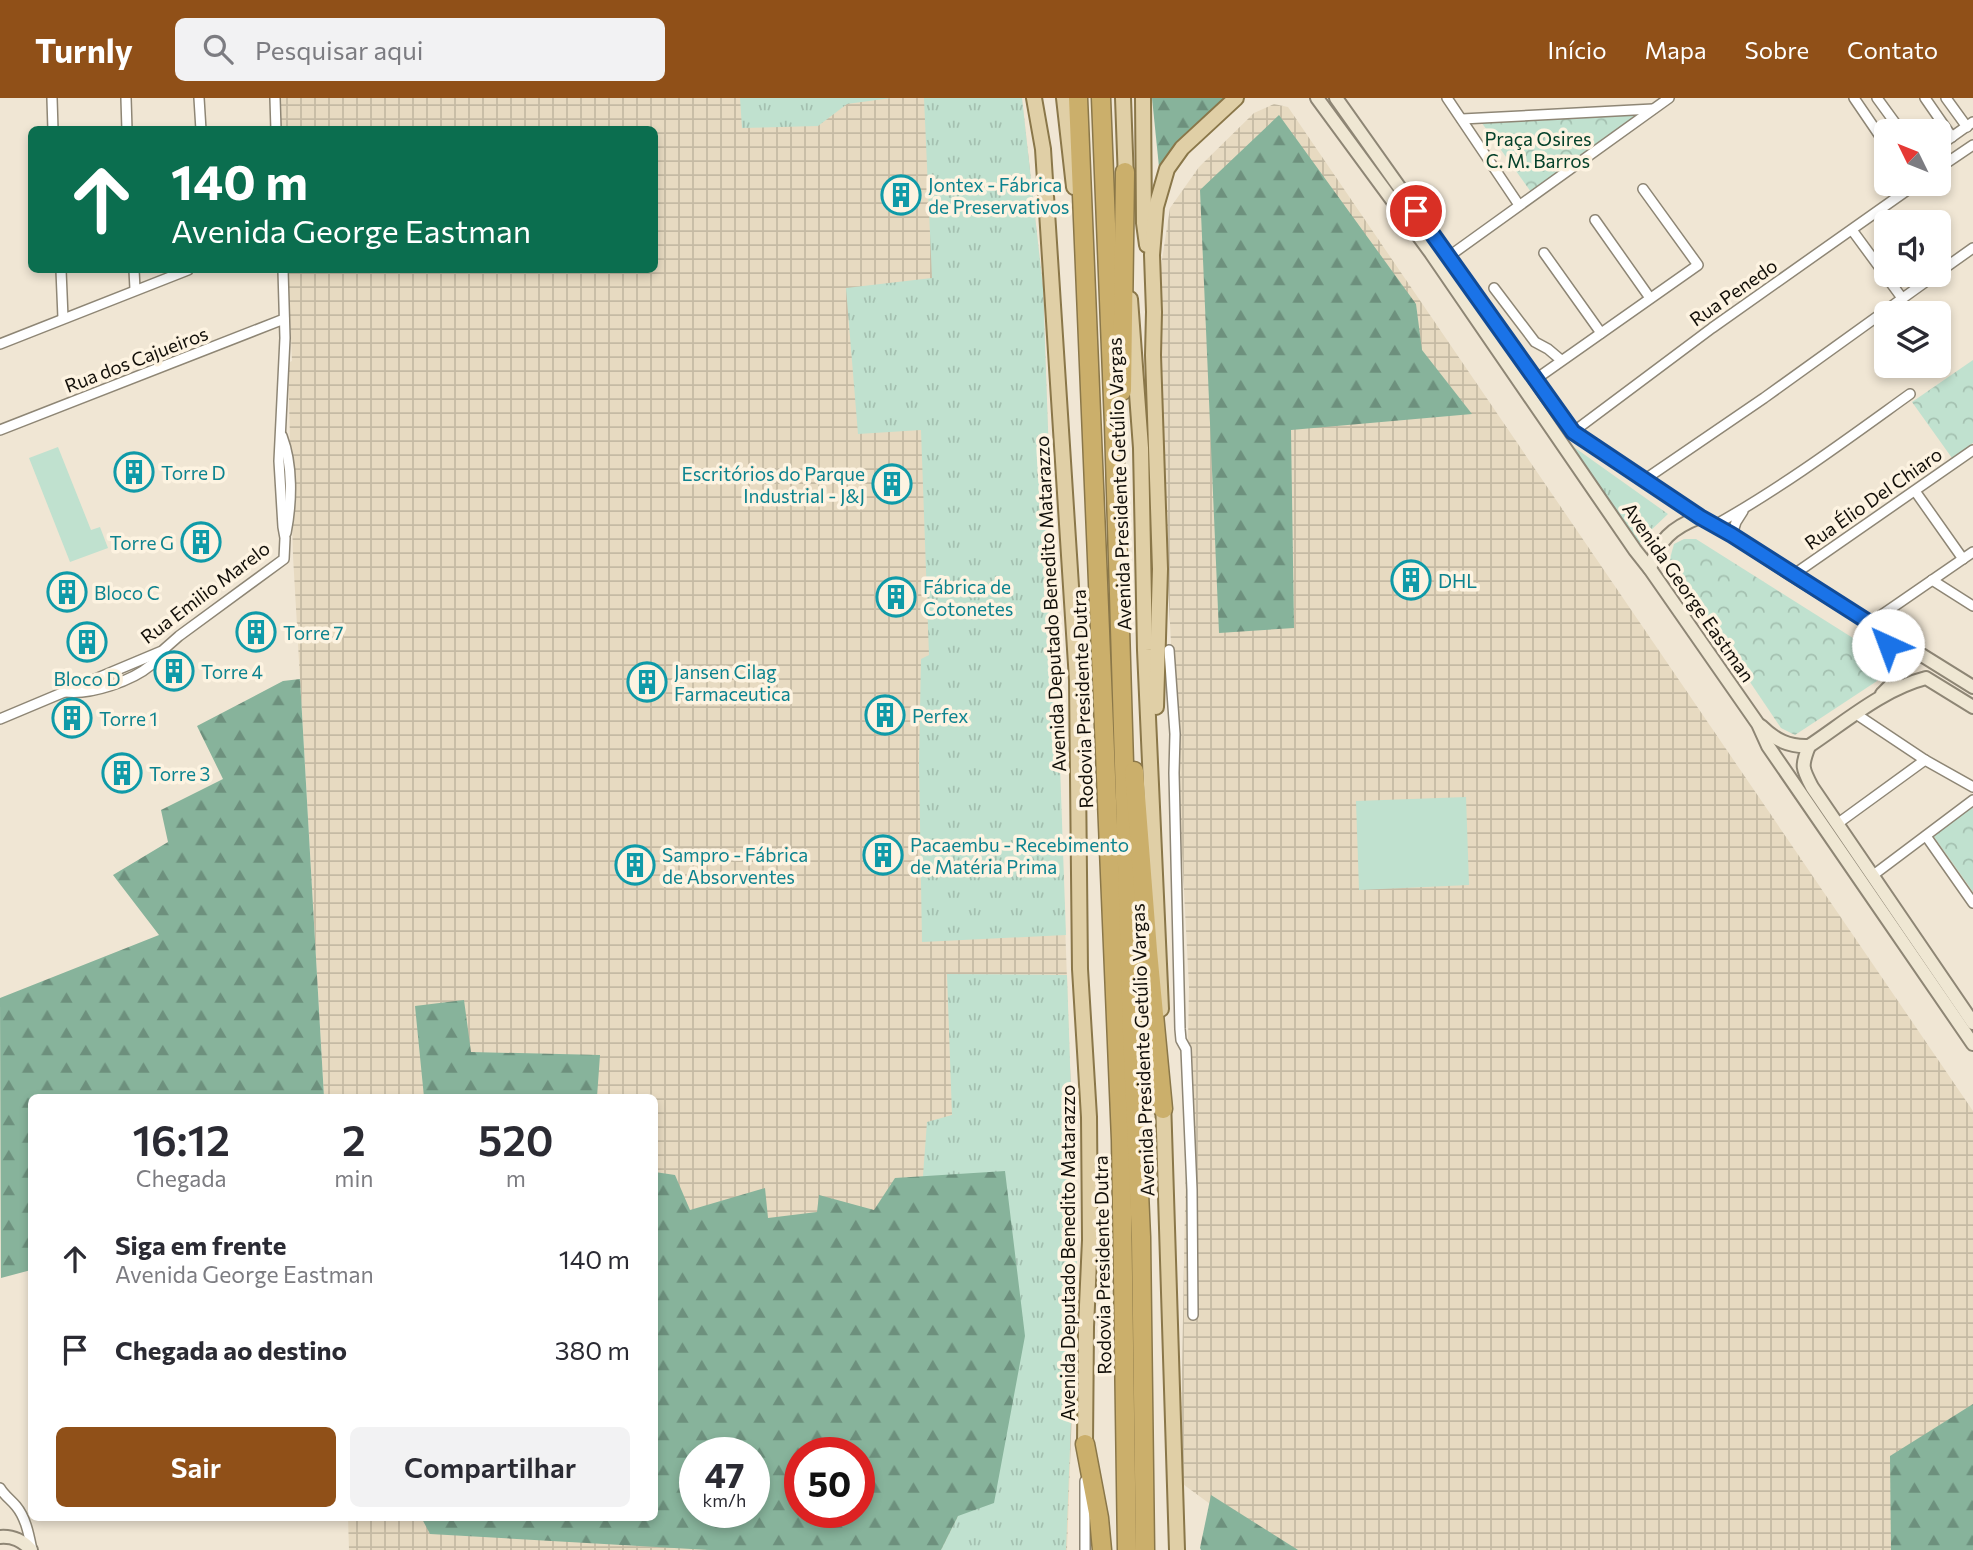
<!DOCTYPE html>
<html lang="pt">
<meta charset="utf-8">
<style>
:root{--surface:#fff;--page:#f2f2f3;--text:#2b2b33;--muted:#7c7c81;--accent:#905018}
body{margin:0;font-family:Commissioner,sans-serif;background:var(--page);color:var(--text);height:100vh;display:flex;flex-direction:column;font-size:26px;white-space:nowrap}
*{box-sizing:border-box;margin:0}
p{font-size:23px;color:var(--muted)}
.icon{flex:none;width:38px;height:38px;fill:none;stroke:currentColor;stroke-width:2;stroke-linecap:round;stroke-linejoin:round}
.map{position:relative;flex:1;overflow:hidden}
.sheet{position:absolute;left:28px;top:996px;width:630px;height:427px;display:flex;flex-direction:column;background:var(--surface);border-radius:10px;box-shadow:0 4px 10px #0003}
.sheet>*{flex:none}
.guide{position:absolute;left:28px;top:28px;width:630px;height:147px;border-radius:10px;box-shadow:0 4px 10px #0003;background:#0b6e4f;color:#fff;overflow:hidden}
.needle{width:46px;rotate:313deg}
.tools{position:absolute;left:1874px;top:21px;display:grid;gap:14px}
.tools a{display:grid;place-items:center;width:77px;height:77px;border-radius:10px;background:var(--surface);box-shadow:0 4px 10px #0003;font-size:35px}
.speed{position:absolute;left:679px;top:1339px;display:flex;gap:14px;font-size:35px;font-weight:700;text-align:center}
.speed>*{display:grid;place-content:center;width:91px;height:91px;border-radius:50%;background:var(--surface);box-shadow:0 4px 10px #0003;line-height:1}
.speed small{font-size:18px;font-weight:400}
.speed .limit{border:10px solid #d22;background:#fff;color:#111}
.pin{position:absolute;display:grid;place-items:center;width:60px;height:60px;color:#fff;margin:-30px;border:4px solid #fff;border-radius:50%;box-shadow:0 2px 7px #0007}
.me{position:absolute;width:77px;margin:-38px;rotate:317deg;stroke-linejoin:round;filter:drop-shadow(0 0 5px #0008)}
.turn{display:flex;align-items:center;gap:24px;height:147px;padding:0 28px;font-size:32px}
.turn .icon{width:91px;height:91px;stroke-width:2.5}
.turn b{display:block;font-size:49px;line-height:60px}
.eta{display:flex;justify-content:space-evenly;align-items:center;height:119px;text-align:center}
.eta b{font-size:42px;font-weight:600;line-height:49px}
.button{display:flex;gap:14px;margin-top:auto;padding:14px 28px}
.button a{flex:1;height:80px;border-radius:10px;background:var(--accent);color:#fff;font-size:28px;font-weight:600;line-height:80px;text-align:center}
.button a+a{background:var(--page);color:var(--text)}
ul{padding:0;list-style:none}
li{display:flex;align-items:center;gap:21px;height:91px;padding:0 28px}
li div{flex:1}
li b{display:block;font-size:26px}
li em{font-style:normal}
header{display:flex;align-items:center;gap:42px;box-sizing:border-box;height:98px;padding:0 35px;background:var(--accent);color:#fff}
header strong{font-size:33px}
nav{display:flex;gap:38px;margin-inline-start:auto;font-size:24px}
.search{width:490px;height:63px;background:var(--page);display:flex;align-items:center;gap:18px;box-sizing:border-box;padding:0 24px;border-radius:10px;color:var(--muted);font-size:26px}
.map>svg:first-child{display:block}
.industrial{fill:url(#industrial-grid);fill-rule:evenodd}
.grass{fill:url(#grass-tufts)}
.forest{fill:url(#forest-firs);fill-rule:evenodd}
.park{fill:url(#park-crowns)}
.garden{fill:#c0e1cf}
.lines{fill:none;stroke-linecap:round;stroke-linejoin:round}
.street-casing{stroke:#8e8675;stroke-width:12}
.secondary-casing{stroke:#8e8675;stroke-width:16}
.primary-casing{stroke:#8a7749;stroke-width:18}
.highway-casing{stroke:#8a7749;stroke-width:21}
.street{stroke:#fff;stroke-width:9}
.secondary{stroke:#efe7d3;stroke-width:12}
.primary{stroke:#e0cfa6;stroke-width:14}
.highway{stroke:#cbaf6b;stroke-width:18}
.route-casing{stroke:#114b97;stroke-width:18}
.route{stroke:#1a73e8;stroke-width:12}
.labels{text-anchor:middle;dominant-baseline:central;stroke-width:7;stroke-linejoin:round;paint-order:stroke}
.park-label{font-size:19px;fill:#05412a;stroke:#fdf3e1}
.culture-label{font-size:19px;fill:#0d838f;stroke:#fdf3e1;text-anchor:start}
.street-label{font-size:19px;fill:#120f09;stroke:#fdf3e1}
</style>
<header>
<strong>Turnly</strong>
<div class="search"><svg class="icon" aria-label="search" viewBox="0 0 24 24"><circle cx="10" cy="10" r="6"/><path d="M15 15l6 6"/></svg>Pesquisar aqui</div>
<nav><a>Início</a><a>Mapa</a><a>Sobre</a><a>Contato</a></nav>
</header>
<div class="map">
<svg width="1973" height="1452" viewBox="0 0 1973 1452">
<defs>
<pattern id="industrial-grid" width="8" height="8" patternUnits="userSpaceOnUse" patternTransform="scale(1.75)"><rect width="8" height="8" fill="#e7dac1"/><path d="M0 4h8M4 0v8" fill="none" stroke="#c5baa4"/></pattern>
<pattern id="grass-tufts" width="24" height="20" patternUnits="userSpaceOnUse" patternTransform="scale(1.75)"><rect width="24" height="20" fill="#c0e1cf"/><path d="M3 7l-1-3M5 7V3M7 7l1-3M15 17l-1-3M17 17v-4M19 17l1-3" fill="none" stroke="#a4c0b0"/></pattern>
<pattern id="forest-firs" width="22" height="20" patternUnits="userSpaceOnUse" patternTransform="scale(1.75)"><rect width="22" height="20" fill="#87b39b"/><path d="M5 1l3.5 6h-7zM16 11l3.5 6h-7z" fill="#6d907d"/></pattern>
<pattern id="park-crowns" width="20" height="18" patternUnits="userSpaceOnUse" patternTransform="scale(1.75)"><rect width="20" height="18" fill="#c0e1cf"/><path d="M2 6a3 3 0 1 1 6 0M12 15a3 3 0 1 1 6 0" fill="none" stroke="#a4c0b0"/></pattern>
</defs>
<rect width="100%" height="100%" fill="#f0e6d4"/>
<g class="industrial">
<path d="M280 0H1022L1043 190 1077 1170 1067 1452H349L348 1419H654V999H324L293 458 288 265 292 263 288 172H654V32L281 31ZM695 1354H754V1414H695ZM800 1354H859V1414H800Z"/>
<polygon points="1274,6 1288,9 1973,1013 1973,1452 1273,1452 1180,1384 1189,889 1160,335 1157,194 1170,110 1199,69 1254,15"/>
</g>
<g class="grass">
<polygon points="740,0 891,0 847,6 818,28 742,30"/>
<polygon points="924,0 1022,0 1043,190 1066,837 922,844 919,667 921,561 929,557 921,332 858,336 846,190 932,180"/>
<polygon points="1571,347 1668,416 1649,434 1639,446"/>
<polygon points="947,876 1067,877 1077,1170 1066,1452 941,1452 958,1418 923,1078 927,1024 952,1017"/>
</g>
<g class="forest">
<polygon points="1152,0 1230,0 1159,69"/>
<polygon points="1279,17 1416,206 1422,252 1472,316 1291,332 1294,530 1219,535 1200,92"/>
<polygon points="300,581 324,999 32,999 31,1172 1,1180 0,900 159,837 113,777 168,744 161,712 223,681 197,628 283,583"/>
<polygon points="464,902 471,954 600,957 597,999 424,999 415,908"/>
<path d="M1005 1073 1025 1238 994 1405 958 1418 941 1452H709L430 1436 421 1419H654L655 1074 675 1077 690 1112 765 1090 768 1120 817 1114 819 1097 874 1112 895 1080ZM754 1354V1414H695V1354ZM859 1354V1414H800V1354Z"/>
<polygon points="1973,1306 1973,1452 1891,1452 1890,1358"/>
<polygon points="1211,1397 1298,1452 1201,1452 1200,1450"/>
</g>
<g class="park">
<polygon points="1639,16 1531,94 1479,21"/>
<polygon points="1973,262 1973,345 1952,360 1912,304"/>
<polygon points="1684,441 1696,441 1872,552 1881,560 1884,568 1877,583 1795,637 1781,630 1669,464 1674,446"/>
<polygon points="1973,707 1973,794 1932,736"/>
</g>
<g class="garden">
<polygon points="58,349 91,432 100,429 108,450 70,464 29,360"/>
<polygon points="1466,699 1469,787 1359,792 1356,703"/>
</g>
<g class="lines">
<g class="street-casing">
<g id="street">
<polyline points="52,0 53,32"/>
<polyline points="126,0 127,32"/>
<polyline points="199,0 201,32"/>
<polyline points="275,0 276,32"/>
<polyline points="1447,0 1519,107"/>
<polyline points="1854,0 1886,47"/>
<polyline points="1877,0 1901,33"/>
<polyline points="1925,0 1952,39"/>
<polyline points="1946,0 1967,29"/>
<polyline points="1462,21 1653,11"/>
<polyline points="1939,48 1973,24"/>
<polyline points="1939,70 1973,47"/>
<polyline points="1595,122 1650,200"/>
<polyline points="1852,132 1902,200"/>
<polyline points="1544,155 1601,235"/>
<polyline points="1448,159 1669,0"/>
<polyline points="61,172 63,220"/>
<polyline points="134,172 135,191"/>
<polyline points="1939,174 1973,150"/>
<polyline points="1494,190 1535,244 1548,251 1561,262"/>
<polyline points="0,246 188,172"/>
<polyline points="1536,281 1698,167 1643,91"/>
<polyline points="0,332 284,221"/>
<polyline points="1573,334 1712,230 1916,86"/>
<path d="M282 338C293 367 292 404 286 435"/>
<polyline points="1644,382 1764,300 1935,177"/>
<polyline points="1915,393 1963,461"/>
<path d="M1715 427C1783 389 1846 342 1910 296"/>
<polyline points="1732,437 1736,424 1743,413"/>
<polyline points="1793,477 1973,352"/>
<polyline points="1932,482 1973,508"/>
<polyline points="1870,525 1973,454"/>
<polyline points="1169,552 1175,636 1174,675 1180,931 1181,942 1186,951 1192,1092 1193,1217"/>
<path d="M66 594C91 597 132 583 151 567 156 564 159 558 162 554"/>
<polyline points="1856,616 1925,662 1973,689"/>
<polyline points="0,621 162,553 179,538 284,461 285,440 283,429 279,363 285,240 283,172"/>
<polyline points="1837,726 1925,662"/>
<polyline points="1926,738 1973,805"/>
<polyline points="1872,778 1973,702"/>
<path d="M0 1390C4 1397 10 1401 16 1408 26 1420 29 1437 32 1452"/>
<polyline points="1085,1452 1085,1383"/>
</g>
</g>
<g class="secondary-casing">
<g id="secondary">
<polyline points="1317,0 1431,155 1635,452 1650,471 1758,626 1768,648 1973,946"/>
<polyline points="1336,0 1573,334 1700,419 1732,437 1793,477 1973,589"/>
<path d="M1650 471C1657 443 1673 429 1700 419"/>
<path d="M1877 533C1886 544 1905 563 1897 578 1894 585 1887 591 1882 596"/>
<path d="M1761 628C1775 642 1789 649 1809 648"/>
<path d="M1809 648C1801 668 1802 670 1812 689L1973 925"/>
<path d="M1809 648C1845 624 1883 591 1926 580L1973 609"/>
<path d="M0 1439C13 1438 22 1442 31 1452"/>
</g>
</g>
<g class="primary-casing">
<g id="primary">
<polyline points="1034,0 1043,51 1077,582 1080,871 1089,1019 1090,1142 1086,1229 1085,1346"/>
<polyline points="1064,0 1074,89"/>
<polyline points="1123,0 1126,83"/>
<polyline points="1143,0 1144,125 1147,147"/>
<polyline points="1130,201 1141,350 1145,552 1161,911"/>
<polyline points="1156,609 1160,471 1153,257 1154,214 1152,157 1156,109 1167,71 1182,50 1236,0"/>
<polyline points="1163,1001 1177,1452"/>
</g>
</g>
<g class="highway-casing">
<g id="highway">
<polyline points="1078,0 1121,1042 1127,1452"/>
<polyline points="1101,0 1114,327 1132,936 1141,1139 1145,1452"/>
<polyline points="1122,293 1125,74"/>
<polyline points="1134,673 1148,853 1163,1011"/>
<polyline points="1085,1346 1099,1420 1102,1452"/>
</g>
</g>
<use href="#street" class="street"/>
<use href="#secondary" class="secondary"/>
<use href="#primary" class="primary"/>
<use href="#highway" class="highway"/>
</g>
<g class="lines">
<g class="route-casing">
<polyline id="route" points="1416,113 1573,334 1700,419 1732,437 1870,525 1888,547"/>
</g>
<use href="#route" class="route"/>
</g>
<defs>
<g id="building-ring" transform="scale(2.0125)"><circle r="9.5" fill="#fdf3e1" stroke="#0f9aa8" stroke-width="1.5"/><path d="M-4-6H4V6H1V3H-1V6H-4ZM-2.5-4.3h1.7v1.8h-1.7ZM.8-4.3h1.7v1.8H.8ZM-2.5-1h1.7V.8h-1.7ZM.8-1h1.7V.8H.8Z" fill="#0f9aa8"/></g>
</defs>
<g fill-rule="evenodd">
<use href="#building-ring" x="901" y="97"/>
<use href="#building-ring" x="134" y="374"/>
<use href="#building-ring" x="892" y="386"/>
<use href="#building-ring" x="201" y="444"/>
<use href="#building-ring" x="1411" y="482"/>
<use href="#building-ring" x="67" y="494"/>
<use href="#building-ring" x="896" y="499"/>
<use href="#building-ring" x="256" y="534"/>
<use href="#building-ring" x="87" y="544"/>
<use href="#building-ring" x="174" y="573"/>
<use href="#building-ring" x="647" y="584"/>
<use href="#building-ring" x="885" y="617"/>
<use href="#building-ring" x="72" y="620"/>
<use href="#building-ring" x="122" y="675"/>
<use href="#building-ring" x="883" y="757"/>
<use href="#building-ring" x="635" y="767"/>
</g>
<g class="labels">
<g class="park-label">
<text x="1538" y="40">Praça Osires<tspan x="1538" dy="22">C. M. Barros</tspan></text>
</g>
<g class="culture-label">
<text x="928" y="86">Jontex - Fábrica<tspan x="928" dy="22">de Preservativos</tspan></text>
<text x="161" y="374">Torre D</text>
<text x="865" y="375" text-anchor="end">Escritórios do Parque<tspan x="865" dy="22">Industrial - J&amp;J</tspan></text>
<text x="174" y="444" text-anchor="end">Torre G</text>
<text x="1438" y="482">DHL</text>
<text x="923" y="488">Fábrica de<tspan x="923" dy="22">Cotonetes</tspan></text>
<text x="94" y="494">Bloco C</text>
<text x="283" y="534">Torre 7</text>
<text x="201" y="573">Torre 4</text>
<text x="674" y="573">Jansen Cilag<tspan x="674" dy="22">Farmaceutica</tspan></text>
<text x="87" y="580" text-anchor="middle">Bloco D</text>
<text x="912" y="617">Perfex</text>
<text x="99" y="620">Torre 1</text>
<text x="149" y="675">Torre 3</text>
<text x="910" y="746">Pacaembu - Recebimento<tspan x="910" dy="22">de Matéria Prima</tspan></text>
<text x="662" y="756">Sampro - Fábrica<tspan x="662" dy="22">de Absorventes</tspan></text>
</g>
<g class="street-label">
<text transform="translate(1733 194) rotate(-35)">Rua Penedo</text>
<text transform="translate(136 261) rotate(-21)">Rua dos Cajueiros</text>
<text transform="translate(1119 386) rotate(-92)">Avenida Presidente Getúlio Vargas</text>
<text transform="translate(1873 400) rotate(-35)">Rua Élio Del Chiaro</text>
<text transform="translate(205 494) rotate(-37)">Rua Emilio Marelo</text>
<text transform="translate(1689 494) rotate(55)">Avenida George Eastman</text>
<text transform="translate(1050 506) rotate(-93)">Avenida Deputado Benedito Matarazzo</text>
<text transform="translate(1082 601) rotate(-92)">Rodovia Presidente Dutra</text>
<text transform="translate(1142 952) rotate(-92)">Avenida Presidente Getúlio Vargas</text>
<text transform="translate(1067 1155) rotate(-90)">Avenida Deputado Benedito Matarazzo</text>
<text transform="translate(1102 1167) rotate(-91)">Rodovia Presidente Dutra</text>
</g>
</g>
</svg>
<div class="tools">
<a><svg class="needle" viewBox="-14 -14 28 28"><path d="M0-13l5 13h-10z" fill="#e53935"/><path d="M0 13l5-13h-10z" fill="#7c7c81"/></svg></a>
<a><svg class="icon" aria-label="sound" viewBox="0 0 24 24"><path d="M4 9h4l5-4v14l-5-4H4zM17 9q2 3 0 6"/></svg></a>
<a><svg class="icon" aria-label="layers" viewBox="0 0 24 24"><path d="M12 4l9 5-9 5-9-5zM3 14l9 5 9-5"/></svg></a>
</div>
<div class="speed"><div>47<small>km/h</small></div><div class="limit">50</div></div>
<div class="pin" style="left:1416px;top:113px;background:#d93025"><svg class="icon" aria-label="arrive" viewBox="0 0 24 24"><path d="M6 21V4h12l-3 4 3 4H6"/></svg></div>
<svg class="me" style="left:1888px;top:547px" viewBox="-20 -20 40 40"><circle r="19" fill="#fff"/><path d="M0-13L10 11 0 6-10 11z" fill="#1a73e8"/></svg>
<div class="guide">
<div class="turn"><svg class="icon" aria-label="ahead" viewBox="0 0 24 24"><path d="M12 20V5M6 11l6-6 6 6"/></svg><div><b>140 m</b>Avenida George Eastman</div></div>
</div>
<section class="sheet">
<div class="eta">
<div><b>16:12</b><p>Chegada</p></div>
<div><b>2</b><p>min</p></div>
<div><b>520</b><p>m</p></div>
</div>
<ul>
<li><svg class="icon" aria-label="ahead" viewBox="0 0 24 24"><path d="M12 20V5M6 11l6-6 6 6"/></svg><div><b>Siga em frente</b><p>Avenida George Eastman</p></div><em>140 m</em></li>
<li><svg class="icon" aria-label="arrive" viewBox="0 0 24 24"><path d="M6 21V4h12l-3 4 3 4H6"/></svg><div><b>Chegada ao destino</b></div><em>380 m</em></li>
</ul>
<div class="button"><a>Sair</a><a>Compartilhar</a></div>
</section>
</div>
